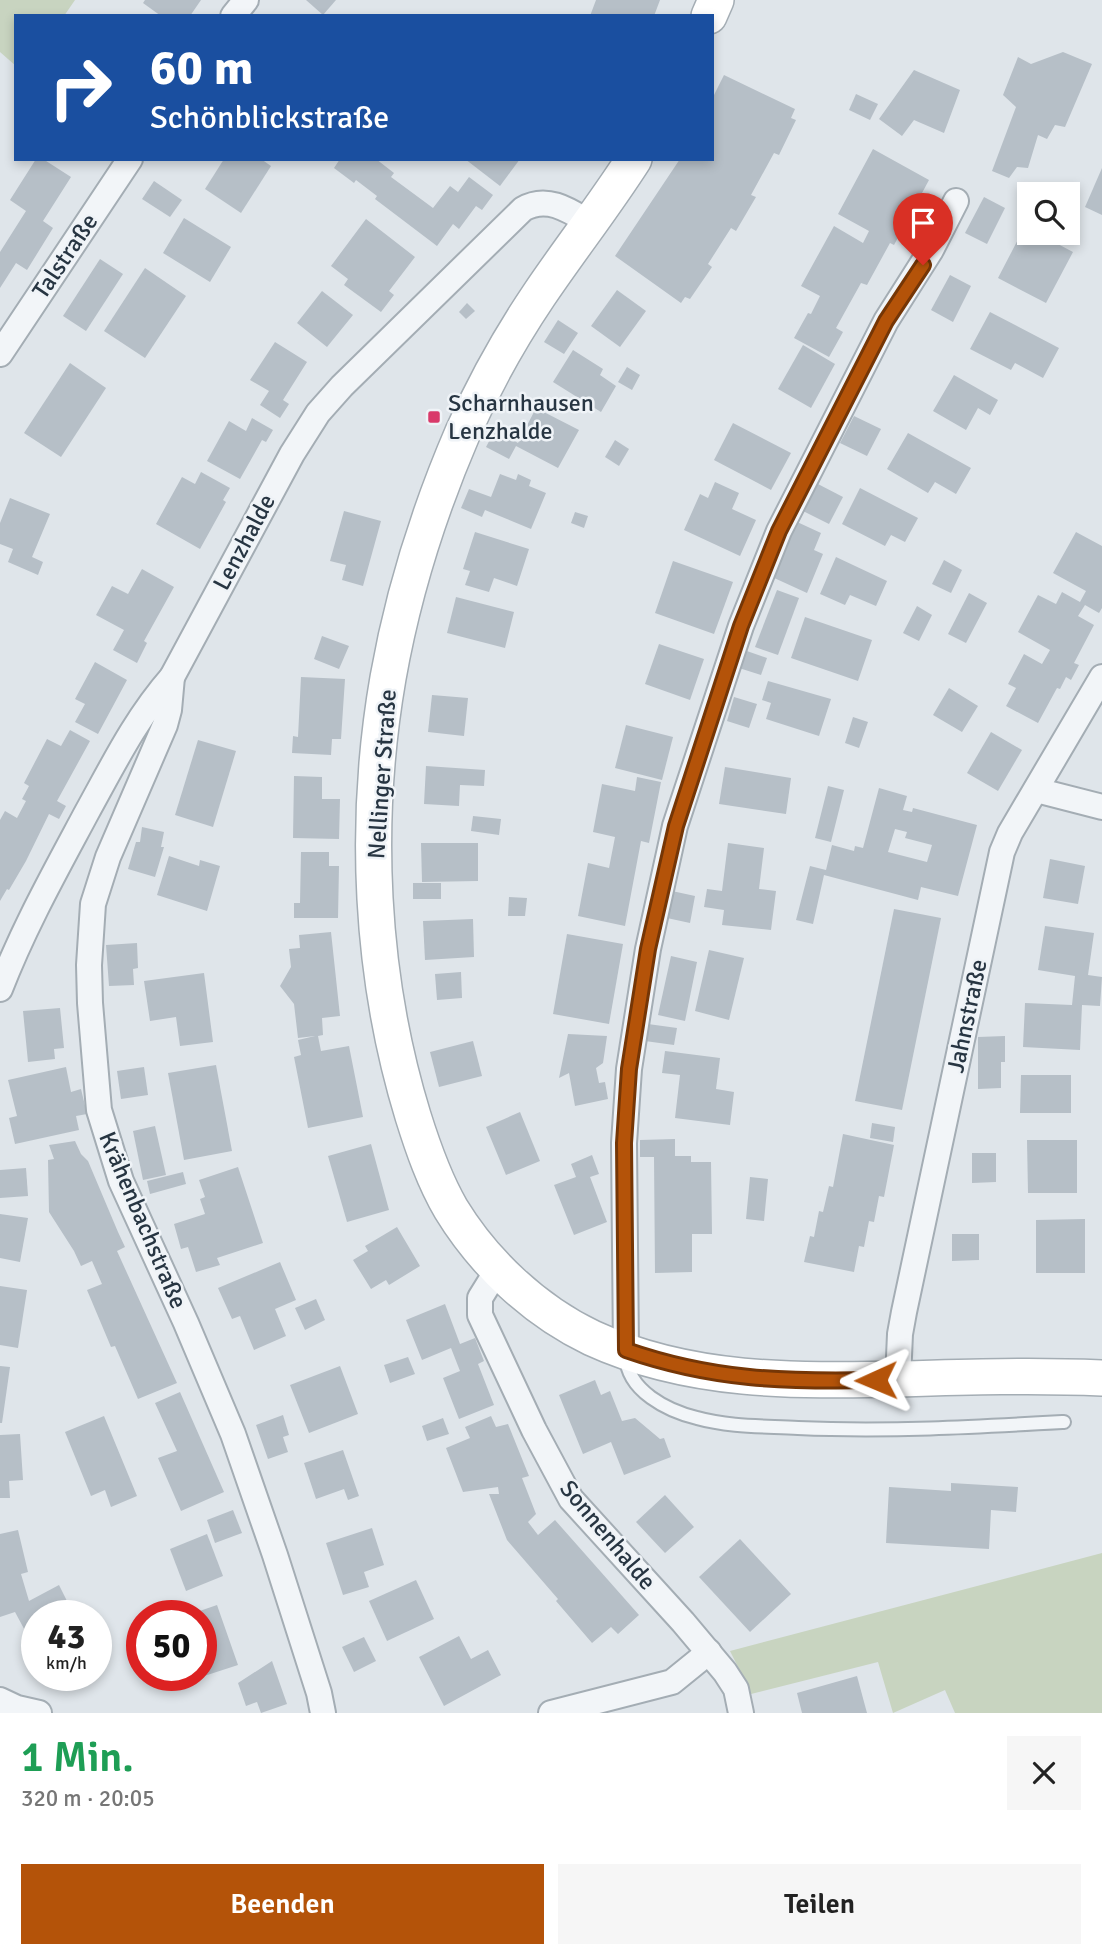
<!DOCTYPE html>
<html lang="de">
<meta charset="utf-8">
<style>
:root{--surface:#fff;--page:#f6f6f6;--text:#222;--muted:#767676;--accent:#b45309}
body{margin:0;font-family:Signika,sans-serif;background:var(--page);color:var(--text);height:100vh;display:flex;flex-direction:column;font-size:26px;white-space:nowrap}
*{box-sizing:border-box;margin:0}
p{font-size:23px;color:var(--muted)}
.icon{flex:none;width:38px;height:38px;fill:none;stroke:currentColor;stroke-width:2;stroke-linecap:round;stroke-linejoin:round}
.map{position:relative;height:1713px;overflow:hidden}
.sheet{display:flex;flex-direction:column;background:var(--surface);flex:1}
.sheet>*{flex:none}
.hud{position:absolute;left:14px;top:14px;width:700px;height:147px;border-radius:0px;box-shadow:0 4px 10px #0003;background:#1a4fa0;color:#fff;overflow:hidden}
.controls{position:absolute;left:1017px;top:182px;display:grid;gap:14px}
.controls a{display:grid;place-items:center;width:63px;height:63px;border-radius:0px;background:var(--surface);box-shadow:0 4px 10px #0003;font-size:35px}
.speed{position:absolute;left:21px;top:1600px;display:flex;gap:14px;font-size:35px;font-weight:700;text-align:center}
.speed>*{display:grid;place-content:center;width:91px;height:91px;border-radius:50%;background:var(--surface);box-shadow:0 4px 10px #0003;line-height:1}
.speed small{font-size:18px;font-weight:400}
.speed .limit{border:10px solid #d22;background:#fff;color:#111}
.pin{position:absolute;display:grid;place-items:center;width:60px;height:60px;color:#fff;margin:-72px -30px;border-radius:50% 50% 50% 0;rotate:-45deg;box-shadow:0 0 7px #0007}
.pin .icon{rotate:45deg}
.me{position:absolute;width:77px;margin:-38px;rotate:269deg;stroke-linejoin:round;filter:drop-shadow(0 0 5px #0008)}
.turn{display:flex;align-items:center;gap:24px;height:147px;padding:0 21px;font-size:32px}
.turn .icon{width:91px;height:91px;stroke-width:2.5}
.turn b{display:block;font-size:49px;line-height:60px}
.round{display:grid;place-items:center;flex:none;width:74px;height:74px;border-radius:0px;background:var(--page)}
.overview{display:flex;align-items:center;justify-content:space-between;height:119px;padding:0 21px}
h1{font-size:42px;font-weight:600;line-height:52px;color:#1e9e55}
.cta{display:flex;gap:14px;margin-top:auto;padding:14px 21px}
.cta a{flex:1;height:80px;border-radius:0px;background:var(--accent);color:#fff;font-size:28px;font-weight:600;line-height:80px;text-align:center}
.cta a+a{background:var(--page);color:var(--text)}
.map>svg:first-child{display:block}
.green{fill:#c8d4c0}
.building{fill:#b6bfc7;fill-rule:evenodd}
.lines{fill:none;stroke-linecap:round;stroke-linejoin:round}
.lane-casing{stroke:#a4adb4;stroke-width:16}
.street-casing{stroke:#a4adb4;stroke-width:28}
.secondary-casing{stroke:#a4adb4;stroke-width:38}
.lane{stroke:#f2f5f8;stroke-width:12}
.street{stroke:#f2f5f8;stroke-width:24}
.secondary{stroke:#fff;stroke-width:35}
.route-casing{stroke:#753606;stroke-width:18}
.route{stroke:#b45309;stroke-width:12}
.poi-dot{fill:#d93a6a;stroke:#eff3f7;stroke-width:2.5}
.labels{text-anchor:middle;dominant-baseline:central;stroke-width:5;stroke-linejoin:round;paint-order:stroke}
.street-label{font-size:24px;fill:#273542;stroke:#eff3f7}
.poi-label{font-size:24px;fill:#273542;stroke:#eff3f7;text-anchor:start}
</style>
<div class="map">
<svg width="1102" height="1713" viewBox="0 0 1102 1713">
<rect width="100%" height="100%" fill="#dfe5ea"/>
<g class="green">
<polygon points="0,0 75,0 64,16 16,16 16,66 0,52"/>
<polygon points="1102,1553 1102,1713 955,1713 945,1690 893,1713 878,1662 747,1695 742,1675 730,1651"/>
</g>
<g class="building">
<polygon points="145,0 201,0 190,16 161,16 143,3"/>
<polygon points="306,0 336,0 323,15"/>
<polygon points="596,0 660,0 654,16 590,16"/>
<polygon points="1063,52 1092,64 1065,127 1055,125 1047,139 1038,135 1028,168 1017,167 1009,178 992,171 1016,107 1003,95 1018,57 1031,64"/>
<polygon points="914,70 960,90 944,133 914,120 902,136 879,119"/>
<polygon points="724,75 795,109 791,118 796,120 779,155 774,153 751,195 756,197 736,231 731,228 708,264 712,267 690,299 685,297 681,303 615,256 680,159 712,159 712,99"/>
<polygon points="856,94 878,104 870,120 849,110"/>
<polygon points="873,149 929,180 894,245 890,243 867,285 861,283 836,328 843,332 829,357 794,338 808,313 811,314 820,296 801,286 834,226 863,243 869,231 838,214"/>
<polygon points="36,159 43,159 71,177 43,221 53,228 27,270 16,263 0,288 0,252 26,211 10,200"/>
<polygon points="224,159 261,159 271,166 241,213 205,189"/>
<polygon points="340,159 376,159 394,173 391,177 433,208 450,186 458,192 469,177 493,195 482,210 476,206 459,229 453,224 437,246 375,199 377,196 356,180 354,183 334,168"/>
<polygon points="465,159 520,159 500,186"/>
<polygon points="1102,168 1102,215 1085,207"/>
<polygon points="154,181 182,200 170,217 142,199"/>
<polygon points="984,197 1005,208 987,244 965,233"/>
<polygon points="184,218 231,247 210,282 163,253"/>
<polygon points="366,219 415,257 389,291 394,295 381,312 344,285 348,279 331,266"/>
<polygon points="1025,226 1029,229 1029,233 1037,233 1073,252 1046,303 998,278"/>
<polygon points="100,259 123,274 86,331 63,316"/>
<polygon points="145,268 186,296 145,358 104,331"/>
<polygon points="950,275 971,286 953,322 931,310"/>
<polygon points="617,290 646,311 620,347 591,326"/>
<polygon points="322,291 353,315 327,347 297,323"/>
<polygon points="467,303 475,311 466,319 459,312"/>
<polygon points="990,312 1059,348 1043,378 1015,363 1011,370 970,349"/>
<polygon points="558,320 578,333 564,354 544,342"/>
<polygon points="275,342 307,362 283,400 289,404 280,418 260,405 269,391 250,380"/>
<polygon points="803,345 835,364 811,408 778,389"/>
<polygon points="573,350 603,369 600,375 616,386 601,412 553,382"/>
<polygon points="70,363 106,388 61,457 24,433"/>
<polygon points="627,367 640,375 632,390 618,382"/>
<polygon points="954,375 998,400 990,415 978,408 966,430 933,411"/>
<polygon points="536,408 579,430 558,468 516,446 509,459 486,447 495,430 518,443"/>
<polygon points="854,416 881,429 867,456 840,443"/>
<polygon points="252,418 273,430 266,442 262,440 240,479 207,461 229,421 246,431"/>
<polygon points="733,423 791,453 771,490 714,460"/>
<polygon points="908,433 971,468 956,494 935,482 928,493 887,469"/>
<polygon points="615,440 629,449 619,466 605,457"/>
<polygon points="201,472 230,488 223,500 226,502 200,549 156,524 182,477 195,484"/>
<polygon points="500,474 516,480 518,474 531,480 529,486 546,493 531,529 485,510 482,517 461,508 469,489 491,497"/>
<polygon points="715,482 739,493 732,509 756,520 740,556 684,530 700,494 708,498"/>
<polygon points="816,483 843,497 829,524 803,511"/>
<polygon points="860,488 918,518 905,542 891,535 885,546 842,524"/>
<polygon points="10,498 50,514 32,557 43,562 38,575 8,562 13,549 0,544 0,523"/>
<polygon points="344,511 381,521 363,586 342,580 346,565 330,561"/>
<polygon points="575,512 588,516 584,528 571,523"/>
<polygon points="795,521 821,533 814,550 823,554 807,593 772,577"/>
<polygon points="475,532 529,549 517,586 494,578 489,592 465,585 470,571 463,569"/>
<polygon points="1076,532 1102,546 1102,608 1099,613 1085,605 1078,616 1094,625 1074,663 1079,665 1071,680 1066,677 1060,689 1057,688 1038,723 1006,706 1016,688 1008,684 1024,654 1042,664 1050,650 1018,632 1038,595 1056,604 1062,592 1080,602 1086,591 1053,573"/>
<polygon points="836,557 887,581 876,606 850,595 845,605 820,594"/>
<polygon points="944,560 962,570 951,593 932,584"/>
<polygon points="673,561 733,582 714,634 655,613"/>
<polygon points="142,569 174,587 144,641 147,643 137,663 113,650 124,630 96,615 112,586 128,594"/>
<polygon points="777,590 799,598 778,655 755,647"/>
<polygon points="969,593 987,603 966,643 948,634"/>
<polygon points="456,597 514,612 505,648 447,633"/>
<polygon points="917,606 932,615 919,641 903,633"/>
<polygon points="805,617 872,640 858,681 791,658"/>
<polygon points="322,636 349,646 339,669 314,659"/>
<polygon points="659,644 704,659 690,700 645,684"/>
<polygon points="744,650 767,658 761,675 739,668"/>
<polygon points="95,662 127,680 98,734 75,722 85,704 75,699"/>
<polygon points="301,677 345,679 341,739 332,739 331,755 292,753 293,736 298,737"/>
<polygon points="768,681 831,699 819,736 766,719 771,703 762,700"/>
<polygon points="949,688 978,706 962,732 933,715"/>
<polygon points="432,695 468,698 464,736 428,732"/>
<polygon points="734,697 757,704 749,728 727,721"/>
<polygon points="853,717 868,722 859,748 845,743"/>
<polygon points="626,725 673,737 662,780 615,768"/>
<polygon points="70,730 90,741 57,801 66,806 59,819 49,814 26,861 9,890 7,889 0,901 0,820 5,811 17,818 26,801 22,799 29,786 24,783 47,739 61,746"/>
<polygon points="991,732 1022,750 998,791 967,773"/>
<polygon points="198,740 236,751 213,827 175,815"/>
<polygon points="426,766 485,770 484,786 460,785 459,806 424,804"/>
<polygon points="725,767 791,778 786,814 719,804"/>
<polygon points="294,776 322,777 322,799 340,799 339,839 293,838"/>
<polygon points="637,777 661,782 649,843 641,841 625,926 578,916 588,863 609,868 615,837 593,832 602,784 635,791"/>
<polygon points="828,786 844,790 831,842 815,838"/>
<path d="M879 788 907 796 903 810 912 812 913 808 977 825 958 896 921 887 918 900 824 875 813 924 796 920 810 866 826 870 832 845 854 851 855 846 863 848ZM895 829 907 832 905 838 932 845 927 862 888 852Z"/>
<polygon points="473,816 501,819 499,835 471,831"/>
<polygon points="142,827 164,832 161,847 164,847 155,877 128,869 136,842 140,842"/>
<polygon points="421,843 478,843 478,881 422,882"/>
<polygon points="728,843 764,848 759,889 776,891 771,930 722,925 724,910 704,907 707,889 722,891"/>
<polygon points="301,852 329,852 329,866 339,866 338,918 294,918 294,903 300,903"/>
<polygon points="169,856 199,866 200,860 220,866 207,911 157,895"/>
<polygon points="1050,859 1085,866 1078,904 1043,898"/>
<rect x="413" y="883" width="28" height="16"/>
<polygon points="672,891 695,896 690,923 667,918"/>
<polygon points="509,897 527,898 525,916 508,916"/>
<polygon points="894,909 941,918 902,1110 855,1101"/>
<polygon points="473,919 474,957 425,960 423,921"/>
<polygon points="1045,926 1094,933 1088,975 1102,977 1100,1006 1082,1005 1080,1050 1023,1047 1025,1003 1072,1005 1075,976 1038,970"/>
<polygon points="331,932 340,1016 322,1018 323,1035 318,1036 321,1051 349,1046 363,1117 308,1128 294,1057 301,1055 298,1040 315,1036 298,1038 294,1004 280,986 291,967 289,949 300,948 299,935"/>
<polygon points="567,934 623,944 609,1024 553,1014"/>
<polygon points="137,943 138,968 133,969 134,985 109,986 106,945"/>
<polygon points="709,950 744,958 729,1020 695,1011"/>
<polygon points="671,956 697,962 685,1021 658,1015"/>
<polygon points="461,972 462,998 437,1000 435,974"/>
<polygon points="204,973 213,1042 180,1046 176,1017 150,1021 144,981"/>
<polygon points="60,1008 64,1048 54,1049 55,1059 28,1062 23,1011"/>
<polygon points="648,1024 677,1028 674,1045 645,1041"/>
<polygon points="568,1034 607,1036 603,1063 596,1068 599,1083 605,1082 608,1099 575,1106 569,1073 559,1078"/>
<polygon points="1005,1036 1005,1062 1001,1062 1001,1088 978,1089 978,1037"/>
<polygon points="473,1041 482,1076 439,1087 430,1052"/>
<polygon points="665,1051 720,1058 716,1089 734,1092 730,1125 675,1118 680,1075 662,1073"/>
<polygon points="216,1065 232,1151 184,1160 168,1073"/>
<polygon points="66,1067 71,1092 81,1089 87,1114 76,1116 79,1130 15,1144 9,1118 17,1116 8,1080"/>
<polygon points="144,1067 148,1095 121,1099 117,1071"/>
<polygon points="1021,1075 1071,1075 1071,1113 1020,1113"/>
<polygon points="520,1112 540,1161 506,1175 486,1127"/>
<polygon points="872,1123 895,1127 893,1142 870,1138"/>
<polygon points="155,1126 166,1175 143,1180 133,1131"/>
<polygon points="843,1134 894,1145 884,1197 879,1196 874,1222 869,1221 864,1247 859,1246 854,1272 804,1262 810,1236 814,1237 819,1211 823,1212 829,1186 833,1187"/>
<polygon points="675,1139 675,1156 691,1156 691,1162 711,1162 712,1234 692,1234 692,1272 655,1273 654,1157 640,1157 640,1140"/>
<polygon points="1027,1140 1077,1140 1077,1193 1028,1193"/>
<polygon points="75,1141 81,1154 88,1161 118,1232 125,1247 117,1251 177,1383 138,1399 115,1346 111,1347 87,1290 102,1284 92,1261 81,1266 74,1251 49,1212 48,1160 54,1159 49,1145"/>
<polygon points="371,1144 389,1210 347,1222 328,1156"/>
<polygon points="972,1153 996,1153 996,1182 972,1183"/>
<polygon points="592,1155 599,1174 590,1177 607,1222 574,1235 554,1185 576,1177 571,1164"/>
<polygon points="238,1167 263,1243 217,1258 220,1265 196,1272 188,1247 181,1249 174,1224 205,1214 200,1199 205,1197 199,1180"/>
<polygon points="26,1168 28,1196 0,1198 0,1170"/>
<polygon points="183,1172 186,1184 150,1194 147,1181"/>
<polygon points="750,1177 768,1179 764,1221 746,1219"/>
<polygon points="0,1214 28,1218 20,1262 0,1258"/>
<polygon points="1085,1219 1085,1273 1036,1273 1036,1220"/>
<polygon points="397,1227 420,1266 389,1285 386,1280 371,1289 353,1260 368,1251 365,1246"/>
<polygon points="952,1234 979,1234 979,1260 952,1261"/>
<polygon points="280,1262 296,1300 275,1309 286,1336 254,1350 240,1316 232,1319 218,1288"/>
<polygon points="0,1286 27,1290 18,1348 0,1345"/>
<polygon points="316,1299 325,1320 305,1330 295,1308"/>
<polygon points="445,1304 460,1344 475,1338 484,1361 478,1364 494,1405 459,1419 443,1378 460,1371 451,1348 422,1360 406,1320"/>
<polygon points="408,1357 415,1374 390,1383 384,1365"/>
<polygon points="0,1366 10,1367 2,1423 0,1423"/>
<polygon points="340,1366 358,1414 309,1433 290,1385"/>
<polygon points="595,1380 601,1395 610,1391 622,1421 635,1418 660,1439 664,1438 671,1457 624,1475 611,1442 583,1454 559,1395"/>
<polygon points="180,1392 224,1492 181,1511 158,1458 177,1451 155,1403"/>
<polygon points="283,1415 289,1435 283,1437 288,1452 268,1459 256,1425"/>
<polygon points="104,1416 137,1496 111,1507 105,1490 91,1496 65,1432"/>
<polygon points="491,1416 496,1427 508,1424 529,1476 522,1478 536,1514 528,1522 538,1535 555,1520 639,1615 618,1634 611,1627 592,1643 556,1601 558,1599 507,1540 489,1494 499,1494 498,1487 463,1492 446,1448 470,1438 465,1427"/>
<polygon points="443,1418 449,1434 427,1441 422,1426"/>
<polygon points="20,1434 23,1480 9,1481 10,1498 0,1498 0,1435"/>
<polygon points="343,1450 359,1496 348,1500 344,1489 316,1499 304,1463"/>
<polygon points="951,1483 1018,1487 1016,1512 991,1510 989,1549 886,1543 889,1487 951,1491"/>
<polygon points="665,1495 694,1527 665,1553 636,1522"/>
<polygon points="233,1510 242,1533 215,1543 207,1520"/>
<polygon points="372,1528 384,1565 364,1572 369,1587 343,1595 326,1543"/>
<polygon points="18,1530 28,1572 21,1574 29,1601 59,1585 74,1615 37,1615 37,1653 15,1612 0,1617 0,1534"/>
<polygon points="207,1534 223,1576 186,1591 170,1549"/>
<polygon points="740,1539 791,1594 750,1632 699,1577"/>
<polygon points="416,1580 434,1619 387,1641 369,1601"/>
<polygon points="217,1605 238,1665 195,1679 193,1675 201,1675 201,1615 188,1615"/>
<polygon points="459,1636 471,1659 488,1650 501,1675 444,1706 419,1657"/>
<polygon points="364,1637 376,1661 354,1672 342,1647"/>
<polygon points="272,1661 287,1704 261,1713 257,1702 246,1706 238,1683"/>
<polygon points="857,1676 867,1713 802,1713 797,1693"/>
</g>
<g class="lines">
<g class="lane-casing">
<path id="lane" d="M626 1356C627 1391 668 1411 697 1418 729 1427 765 1426 798 1428 887 1432 975 1427 1064 1422"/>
</g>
<g class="street-casing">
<g id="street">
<polyline points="233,16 246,0"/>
<polyline points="0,354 130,159"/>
<polyline points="172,677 169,710 165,725 108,857 93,904 89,965 90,1003 99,1110 121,1181 186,1323 233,1434 275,1555 319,1693 323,1713"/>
<polyline points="1036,790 1102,807"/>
<path d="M0 989C24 927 56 870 87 812 113 765 136 718 172 677L292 454 318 413 342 386 523 209C547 195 569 210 590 223"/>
<polyline points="498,1269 480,1298 480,1315 534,1430 571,1499 683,1622 725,1672 736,1689 741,1713"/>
<polyline points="626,1350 624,1143 629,1069 648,949 675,826 741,626 779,531 886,321 931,250 956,201"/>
<polyline points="898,1379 900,1334 904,1312 1002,852 1010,833 1102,677"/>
<polyline points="0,1700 17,1708 39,1713"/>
<polyline points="551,1713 672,1682 709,1652"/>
</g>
</g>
<g class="secondary-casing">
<g id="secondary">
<polyline points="709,16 716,0"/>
<path d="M634 159C604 206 570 249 539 295 510 338 484 385 463 432 429 511 403 593 388 678 363 822 370 976 413 1116 423 1148 434 1180 451 1209 484 1263 535 1311 592 1338 690 1383 795 1381 899 1379 967 1377 1035 1375 1102 1378"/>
</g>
</g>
<use href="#lane" class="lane"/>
<use href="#street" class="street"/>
<use href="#secondary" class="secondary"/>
</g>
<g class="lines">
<g class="route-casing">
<path id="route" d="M876 1380C785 1382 712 1380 626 1350L624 1143 629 1069 648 949 676 826 741 626 779 531 886 321 923 265"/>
</g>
<use href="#route" class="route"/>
</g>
<rect class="poi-dot" x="427" y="410" width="14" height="14" rx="3.5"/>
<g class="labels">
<g class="street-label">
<text transform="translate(65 256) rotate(-56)">Talstraße</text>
<text transform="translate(244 542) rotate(-62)">Lenzhalde</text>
<text transform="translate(382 774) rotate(-86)">Nellinger Straße</text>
<text transform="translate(967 1016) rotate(-78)">Jahnstraße</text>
<text transform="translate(143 1220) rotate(67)">Krähenbachstraße</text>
<text transform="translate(608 1535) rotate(50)">Sonnenhalde</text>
</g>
<g class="poi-label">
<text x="448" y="403">Scharnhausen<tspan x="448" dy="28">Lenzhalde</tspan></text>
</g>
</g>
</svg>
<div class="controls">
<a><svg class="icon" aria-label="search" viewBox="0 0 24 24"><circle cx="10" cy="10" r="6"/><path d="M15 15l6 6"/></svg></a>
</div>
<div class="speed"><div>43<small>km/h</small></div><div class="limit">50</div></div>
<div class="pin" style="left:923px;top:265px;background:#d93025"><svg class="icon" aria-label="arrive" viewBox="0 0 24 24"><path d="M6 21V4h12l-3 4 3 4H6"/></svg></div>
<svg class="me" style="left:876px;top:1380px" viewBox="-20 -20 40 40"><path d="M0-17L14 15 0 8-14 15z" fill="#b45309" stroke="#fff" stroke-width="4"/></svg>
<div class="hud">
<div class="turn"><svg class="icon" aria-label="right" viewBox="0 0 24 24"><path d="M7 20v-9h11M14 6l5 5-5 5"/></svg><div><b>60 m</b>Schönblickstraße</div></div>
</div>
</div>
<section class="sheet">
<div class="overview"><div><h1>1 Min.</h1><p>320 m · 20:05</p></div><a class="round"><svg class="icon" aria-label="close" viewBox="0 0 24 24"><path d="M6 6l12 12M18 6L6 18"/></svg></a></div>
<div class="cta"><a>Beenden</a><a>Teilen</a></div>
</section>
